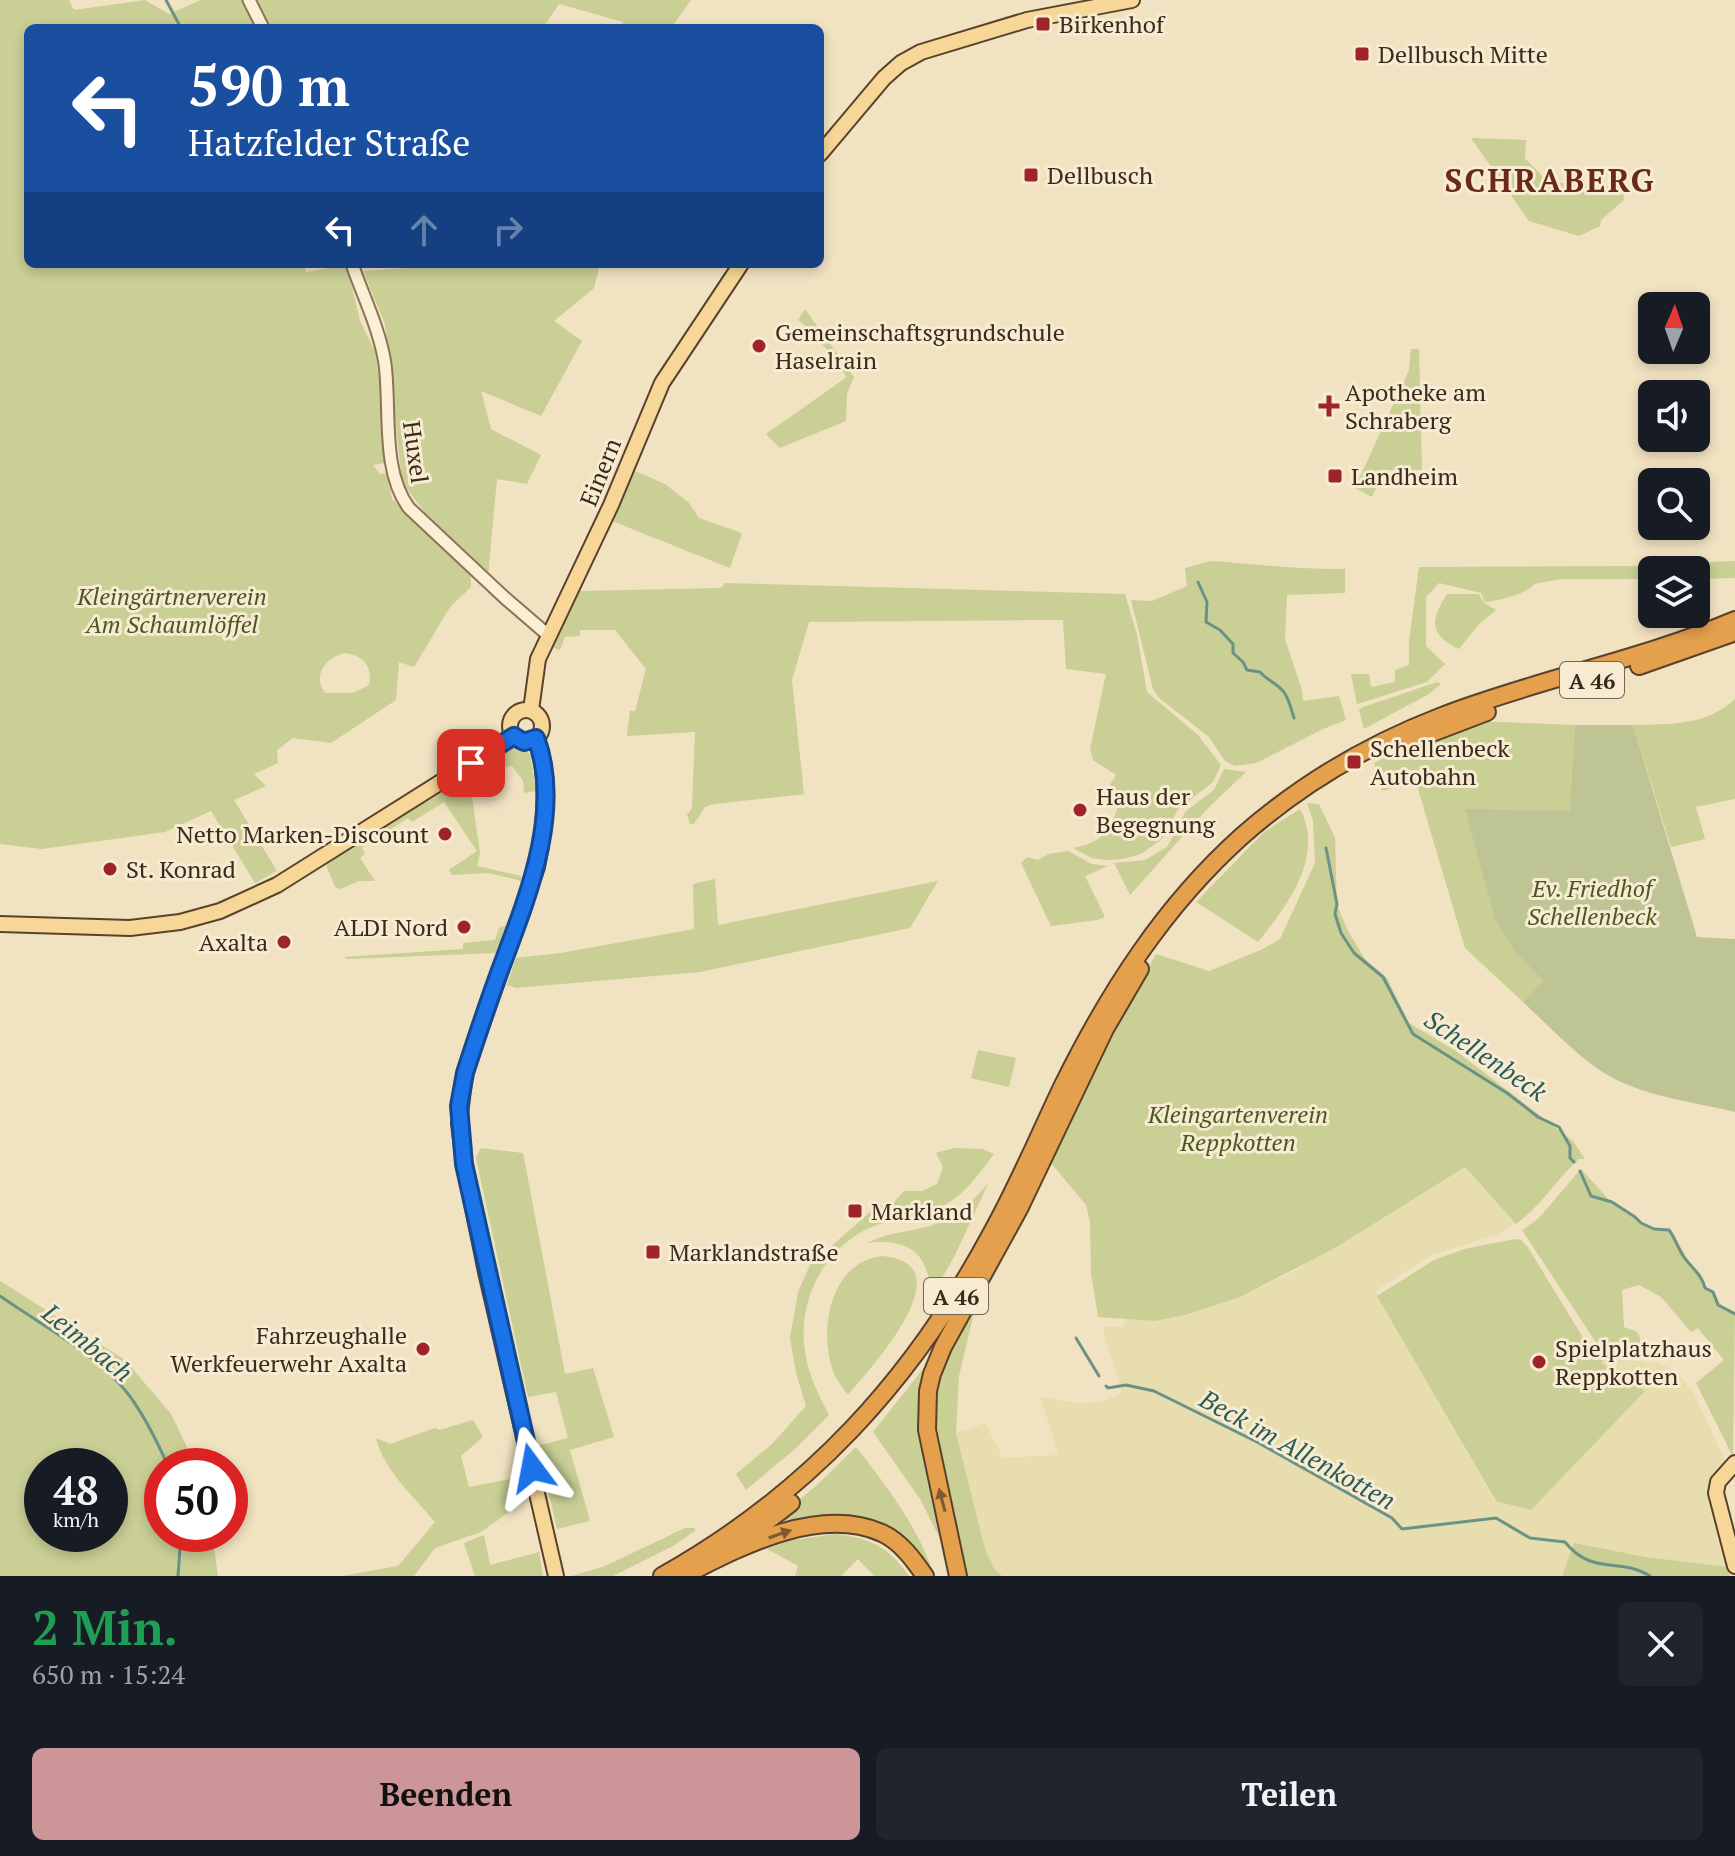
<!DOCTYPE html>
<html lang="de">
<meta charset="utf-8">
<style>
:root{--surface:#171b24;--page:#20242c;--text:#f1f3f6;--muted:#9ea1a6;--accent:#cc9699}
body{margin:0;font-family:"PT Serif",serif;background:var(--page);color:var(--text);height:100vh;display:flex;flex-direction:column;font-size:30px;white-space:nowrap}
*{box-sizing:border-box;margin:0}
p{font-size:26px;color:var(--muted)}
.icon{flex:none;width:44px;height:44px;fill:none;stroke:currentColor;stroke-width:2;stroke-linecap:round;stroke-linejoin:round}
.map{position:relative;height:1576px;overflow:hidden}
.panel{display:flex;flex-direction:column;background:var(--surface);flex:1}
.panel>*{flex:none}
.banner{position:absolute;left:24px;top:24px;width:800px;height:244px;border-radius:12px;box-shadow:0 4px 12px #0003;background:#1a4fa0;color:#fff;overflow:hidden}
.needle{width:52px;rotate:2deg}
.tools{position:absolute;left:1638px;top:292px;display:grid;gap:16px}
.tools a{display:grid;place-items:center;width:72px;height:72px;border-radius:12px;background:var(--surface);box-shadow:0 4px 12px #0003;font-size:40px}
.speed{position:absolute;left:24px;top:1448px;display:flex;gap:16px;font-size:40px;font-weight:700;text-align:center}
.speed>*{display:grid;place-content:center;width:104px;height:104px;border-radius:50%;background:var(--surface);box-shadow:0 4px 12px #0003;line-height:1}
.speed small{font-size:20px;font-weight:400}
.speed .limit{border:12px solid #d22;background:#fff;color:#111}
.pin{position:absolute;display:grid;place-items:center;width:68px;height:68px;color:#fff;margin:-34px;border-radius:16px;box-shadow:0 4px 12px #0006}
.me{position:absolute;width:88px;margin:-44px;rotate:347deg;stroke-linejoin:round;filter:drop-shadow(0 0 6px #0008)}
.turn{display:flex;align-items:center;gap:28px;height:168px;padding:0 32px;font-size:36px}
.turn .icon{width:104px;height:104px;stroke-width:2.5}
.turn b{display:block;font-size:56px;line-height:68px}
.lanes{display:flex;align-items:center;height:76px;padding:0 32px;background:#0003;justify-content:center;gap:40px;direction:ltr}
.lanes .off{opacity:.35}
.round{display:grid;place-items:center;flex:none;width:84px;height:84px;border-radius:12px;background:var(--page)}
.overview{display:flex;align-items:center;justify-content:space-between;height:136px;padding:0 32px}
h1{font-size:48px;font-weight:700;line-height:60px;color:#1e9e55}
.cta{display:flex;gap:16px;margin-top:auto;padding:16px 32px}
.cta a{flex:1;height:92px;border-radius:12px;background:var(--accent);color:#111;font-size:32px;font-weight:700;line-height:92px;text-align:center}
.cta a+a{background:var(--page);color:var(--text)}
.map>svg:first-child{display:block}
.farmland{fill:#e7ddaf}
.green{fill:#c9cf95;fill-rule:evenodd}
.cemetery{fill:#bfc495}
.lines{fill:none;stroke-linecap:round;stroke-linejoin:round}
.stream{stroke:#6b9287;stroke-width:3}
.minor-casing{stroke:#8b7358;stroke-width:15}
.major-casing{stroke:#59412c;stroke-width:18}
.highway-casing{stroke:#59412c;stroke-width:20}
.minor{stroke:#fbefd5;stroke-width:11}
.major{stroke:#f6d797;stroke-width:14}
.highway{stroke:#e5a04d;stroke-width:16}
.oneway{fill:#7e5a30}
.route-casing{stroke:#114b97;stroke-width:20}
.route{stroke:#1a73e8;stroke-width:14}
.poi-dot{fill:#9e2427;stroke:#f7ecd2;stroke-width:3}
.labels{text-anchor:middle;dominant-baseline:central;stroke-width:6;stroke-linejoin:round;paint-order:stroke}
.shield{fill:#f7ecd2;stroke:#736553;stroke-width:2}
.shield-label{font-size:22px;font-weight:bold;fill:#3a2b1d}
.poi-label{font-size:24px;fill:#3a2b1d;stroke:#f7ecd2;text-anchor:start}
.street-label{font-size:24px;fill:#3a2b1d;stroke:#f7ecd2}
.park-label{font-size:24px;font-style:italic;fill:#4b5822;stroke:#f7ecd2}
.water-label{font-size:26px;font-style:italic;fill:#2b5b57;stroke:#f7ecd2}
.district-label{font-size:32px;font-weight:bold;letter-spacing:2px;fill:#6a291a;stroke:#f7ecd2}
</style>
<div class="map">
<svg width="1735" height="1576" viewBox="0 0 1735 1576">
<rect width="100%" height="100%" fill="#f1e2c2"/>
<polygon class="farmland" points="1465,1167 1516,1224 1497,1235 1431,1255 1375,1291 1495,1501 1644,1391 1602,1362 1603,1358 1657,1363 1674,1370 1693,1391 1726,1463 1715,1471 1709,1491 1728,1567 1646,1557 1575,1543 1562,1576 1002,1576 994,1568 985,1549 956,1433 985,1423 1003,1458 1059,1455 1040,1397 1077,1403 1103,1402 1122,1392 1102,1327 1124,1327 1125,1319 1155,1321 1185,1315 1240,1297 1290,1273"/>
<g class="green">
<path d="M0 0H69L74 10 145 0 169 14 201 0H244L256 28H28V264H304L306 272 347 265 360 321 375 351 382 398 386 463 373 465 380 474 386 473 392 499 471 575V587L450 607 414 667 399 662 396 700 331 743 293 738 277 750 278 763 254 774 266 786 234 800 277 871 255 883 211 811 165 832 42 849 0 844ZM345 653C363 655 373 667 369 685L353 693H325C312 675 326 657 345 653Z"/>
<polygon points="255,0 691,0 671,28 621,28 623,22 559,4 543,28 268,28"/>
<polygon points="1471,138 1526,140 1525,158 1548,182 1623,187 1624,200 1601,220 1600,226 1579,236 1529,221"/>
<polygon points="422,264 600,264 594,288 554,321 582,341 541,416 481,391 491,429 541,455 527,484 497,479 488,576 428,517 402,482 385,324 363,271 421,267"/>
<path d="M805 309 854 377 847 394 846 421 780 448 766 434 847 377C830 356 821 337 798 320Z"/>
<polygon points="1411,349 1419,349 1422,470 1384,470 1372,497 1355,488 1409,370"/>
<polygon points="633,470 665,484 689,503 699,518 742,533 730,568 612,521"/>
<path d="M1211 561C1256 564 1300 570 1345 569V593L1287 595 1285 639 1302 690 1303 701 1339 696 1346 720 1323 729 1256 763 1235 766 1225 761 1209 737 1159 698 1153 689 1131 600 1152 601 1187 586 1185 568Z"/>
<path d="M1735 561V578L1696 579V570H1652V579H1562L1534 584C1527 594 1498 601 1485 602L1481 593 1439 583 1426 597V646L1445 664 1427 682 1357 704 1351 674H1369L1371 687 1395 682V670L1409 665V641L1419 567 1632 566Z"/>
<path d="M725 583 1125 594 1137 635 1147 692 1198 735 1221 765 1213 782 1178 809 1162 839 1141 854 1123 859 1105 860 1092 858 1073 848C1109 841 1113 826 1121 793L1110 785 1116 775 1093 760 1090 749 1106 674 1066 669 1063 620 809 622 792 680 804 794 714 804 705 807 694 824H690L687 815 692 808 695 732 627 736 630 711H635L646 669 615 630H580V636L565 637 560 650 553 648 579 591 721 588Z"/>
<path d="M1447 594H1479L1483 602 1496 610 1478 625 1459 649C1428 634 1431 620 1447 594Z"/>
<polygon points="1437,682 1441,684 1429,694 1364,729 1359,710 1363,707"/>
<path d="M1735 699V799L1696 807 1705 839 1671 847 1633 725C1670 724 1707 726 1735 699Z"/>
<polygon points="1471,721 1575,725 1571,811 1465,810 1517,954 1543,981 1523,1002 1465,948 1416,782 1382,791 1374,763 1426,737"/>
<polygon points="511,748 526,751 530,754 536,791 524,793 523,781 512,766 479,770"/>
<polygon points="1224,769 1246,772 1207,809 1130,895 1114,863 1145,860 1167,847 1186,811 1214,790"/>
<polygon points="469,776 480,853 477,866 521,876 521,881 489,873 452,875 449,870 477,851 444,802 412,822 408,818 362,848 365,854 360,858 375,881 359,881 340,889 335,887 326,865 395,818 437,796"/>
<path d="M1307 803 1319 804 1335 838 1337 905 1348 931 1365 959 1387 978 1409 1023 1456 1051 1503 1087 1573 1141 1585 1159H1579C1556 1180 1541 1206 1516 1224L1465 1167 1333 1249 1240 1297 1185 1315 1155 1321 1098 1317 1091 1273 1090 1222 1086 1205 1050 1162 1083 1091 1156 954 1209 971 1261 950 1280 939 1315 863 1313 821Z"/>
<path d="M1300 809C1325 857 1287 906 1258 942L1196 902 1264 832Z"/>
<polygon points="1068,851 1092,864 1108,866 1085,876 1105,917 1097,920 1051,926 1021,863 1027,857 1038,860 1049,854"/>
<polygon points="715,879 718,925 938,881 910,928 700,972 516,988 507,985 516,958 561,953 694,929 693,884"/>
<polygon points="506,925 496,953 347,959 344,957 463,949 463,943 495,940 499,928"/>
<polygon points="978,1050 1016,1058 1009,1087 971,1078"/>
<polygon points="481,1148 523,1153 565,1374 593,1368 614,1437 570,1450 590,1521 557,1529 538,1446 568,1438 556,1392 528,1397 477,1163 476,1157"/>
<path d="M954 1148 982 1149 994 1154C980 1172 968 1191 948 1203 923 1219 893 1217 867 1229 822 1251 797 1303 805 1352 808 1375 819 1395 829 1415L795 1449 746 1490 736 1474 772 1444 806 1406 796 1373 790 1338 798 1292 810 1265 879 1204 888 1209 904 1191H922L937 1184 943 1167 936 1153Z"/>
<polygon points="1581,1169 1610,1201 1635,1215 1642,1223 1655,1228 1670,1229 1691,1265 1701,1274 1707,1288 1714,1291 1720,1304 1735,1312 1733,1457 1696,1383 1724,1360 1698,1328 1691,1332 1661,1297 1639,1285 1622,1290 1624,1327 1637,1332 1640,1338 1640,1355 1605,1350 1597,1344 1522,1230 1538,1219"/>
<path d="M989 1182 955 1255 930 1299C932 1256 910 1237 867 1243 885 1234 903 1232 922 1228 952 1221 970 1205 989 1182Z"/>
<polygon points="1515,1239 1521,1240 1527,1246 1590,1349 1603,1358 1602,1363 1645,1391 1531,1510 1496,1501 1377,1296 1434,1260 1464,1249"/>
<path d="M882 1256C968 1263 870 1369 848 1395 842 1387 835 1378 832 1368 819 1327 831 1262 882 1256Z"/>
<path d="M0 1281 125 1360 171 1414 196 1466H162V1534H212L218 1576H0ZM42 1466H110V1534H42Z"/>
<path d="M977 1300 959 1376 956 1433 985 1549 994 1568 1002 1576H967C954 1504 914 1419 947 1347 954 1330 967 1315 977 1300Z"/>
<polygon points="934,1355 923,1395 944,1547 920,1499 873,1432"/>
<path d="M473 1420 483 1437 461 1456 469 1487 521 1477 526 1500 481 1532 435 1548 414 1576H341L398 1566 435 1522C414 1496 384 1471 376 1438L390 1444 435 1428 440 1430Z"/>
<path d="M856 1447C888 1488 918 1526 934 1576H929L870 1524 751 1540 817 1485Z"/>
<polygon points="685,1528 694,1528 696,1530 673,1546 613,1576 572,1576 605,1566"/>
<path d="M834 1534C870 1538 888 1546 909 1576H874L858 1559 841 1576H795L798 1566 767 1549 789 1541Z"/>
<polygon points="484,1535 490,1565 539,1552 543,1576 475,1576 464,1543"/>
<polygon points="1574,1543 1646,1557 1728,1567 1730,1576 1562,1576"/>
</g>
<path class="cemetery" d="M1575 725H1633L1697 937 1735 939V1112C1690 1101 1637 1096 1598 1069 1571 1050 1547 1024 1523 1002L1543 981 1517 954 1495 919 1465 809 1570 811Z"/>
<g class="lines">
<g class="stream">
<polyline points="166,0 181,28"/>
<path d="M1198 582 1207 602 1206 622 1220 630 1233 644V653L1243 662 1247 670 1260 672C1267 680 1276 683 1283 691 1289 698 1291 709 1294 718"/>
<polyline points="1326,848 1337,904 1335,914 1341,933 1354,953 1383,977 1413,1034 1507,1093 1538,1117 1559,1127 1570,1146 1570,1158 1574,1162"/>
<path d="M1580 1171 1591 1196 1612 1202 1635 1217 1641 1223 1654 1229 1669 1230C1675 1238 1677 1246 1682 1254 1689 1266 1702 1274 1705 1288L1713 1292 1718 1305 1735 1314"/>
<path d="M0 1296C41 1325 99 1355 129 1395 145 1417 157 1441 168 1466"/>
<polyline points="1076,1338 1099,1376"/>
<path d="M1106 1386 1108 1388 1126 1385 1154 1391 1257 1442 1392 1518 1402 1529 1496 1518 1530 1538 1565 1542C1592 1576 1620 1557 1650 1576"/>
<polyline points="178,1576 181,1534"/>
</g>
<g class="minor-casing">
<g id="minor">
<polyline points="249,0 263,28"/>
<path d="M352 264C363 296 380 330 385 364 391 409 381 471 409 508L505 598 548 635"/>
</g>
</g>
<g class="major-casing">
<g id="major">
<polyline points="820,154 884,78 901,63 921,52 1027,20 1132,0"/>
<circle cx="526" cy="726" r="16"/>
<polyline points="531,710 538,659 611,505 662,383 741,264"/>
<path d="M536 738C550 779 545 826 537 867L465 1073 459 1123 464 1164 486 1272 556 1576"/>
<polyline points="0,924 130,928 180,922 220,911 277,885 514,736"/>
<polyline points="1735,1463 1718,1482 1716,1493 1735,1566"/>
</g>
</g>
<g class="highway-casing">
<g id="highway">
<polyline points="1639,666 1730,634"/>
<polyline points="1411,741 1487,712"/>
<polyline points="725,1549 745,1538 791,1503"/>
<path d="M662 1576C808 1494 912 1381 991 1234 1018 1186 1039 1135 1063 1085 1109 992 1164 906 1242 836 1300 785 1369 744 1442 716 1538 679 1640 660 1735 620"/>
<path d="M683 1576C740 1547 818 1505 882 1533 901 1542 913 1559 925 1576"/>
<polyline points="958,1576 927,1430 928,1391 932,1374 943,1347 1019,1209 1105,1029 1140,969"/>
</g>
</g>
<use href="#minor" class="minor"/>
<use href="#major" class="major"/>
<use href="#highway" class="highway"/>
</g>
<defs><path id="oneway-solid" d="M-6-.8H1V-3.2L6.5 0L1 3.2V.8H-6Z" transform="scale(2)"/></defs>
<g class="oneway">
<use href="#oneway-solid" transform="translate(942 1500) rotate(-105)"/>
<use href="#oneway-solid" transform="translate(780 1534) rotate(-19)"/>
</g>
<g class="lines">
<g class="route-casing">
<path id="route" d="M471 763 514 736 524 742 536 738C564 813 525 903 499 973 487 1006 476 1039 465 1073L459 1106 464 1164 532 1468"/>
</g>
<use href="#route" class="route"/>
</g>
<g class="poi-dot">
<rect x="1035" y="16" width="16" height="16" rx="4"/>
<rect x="1354" y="46" width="16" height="16" rx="4"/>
<rect x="1023" y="167" width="16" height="16" rx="4"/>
<circle cx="759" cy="346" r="8"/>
<path d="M1325 394h8v8h8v8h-8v8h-8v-8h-8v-8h8z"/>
<rect x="1327" y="468" width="16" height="16" rx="4"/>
<rect x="1346" y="754" width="16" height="16" rx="4"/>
<circle cx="1080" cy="810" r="8"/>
<circle cx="445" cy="834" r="8"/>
<circle cx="110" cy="869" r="8"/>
<circle cx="464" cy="927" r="8"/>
<circle cx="284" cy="942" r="8"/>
<rect x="847" y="1203" width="16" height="16" rx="4"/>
<rect x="645" y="1244" width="16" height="16" rx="4"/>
<circle cx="423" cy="1349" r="8"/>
<circle cx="1539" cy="1362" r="8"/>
</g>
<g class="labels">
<g class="shield">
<rect x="1560" y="662" width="64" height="36" rx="6"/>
<rect x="924" y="1278" width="64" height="36" rx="6"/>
</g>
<g class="shield-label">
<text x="1592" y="680">A 46</text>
<text x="956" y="1296">A 46</text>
</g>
<g class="poi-label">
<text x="1059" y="24">Birkenhof</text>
<text x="1378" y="54">Dellbusch Mitte</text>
<text x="1047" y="175">Dellbusch</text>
<text x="775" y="332">Gemeinschaftsgrundschule<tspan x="775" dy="28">Haselrain</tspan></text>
<text x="1345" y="392">Apotheke am<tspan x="1345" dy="28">Schraberg</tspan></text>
<text x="1351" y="476">Landheim</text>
<text x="1370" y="748">Schellenbeck<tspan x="1370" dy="28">Autobahn</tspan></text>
<text x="1096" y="796">Haus der<tspan x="1096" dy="28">Begegnung</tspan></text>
<text x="429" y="834" text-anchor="end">Netto Marken-Discount</text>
<text x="126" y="869">St. Konrad</text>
<text x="448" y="927" text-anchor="end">ALDI Nord</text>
<text x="268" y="942" text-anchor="end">Axalta</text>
<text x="871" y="1211">Markland</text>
<text x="669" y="1252">Marklandstraße</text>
<text x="407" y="1335" text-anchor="end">Fahrzeughalle<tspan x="407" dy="28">Werkfeuerwehr Axalta</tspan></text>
<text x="1555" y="1348">Spielplatzhaus<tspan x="1555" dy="28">Reppkotten</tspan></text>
</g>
<g class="street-label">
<text transform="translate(416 452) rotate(82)">Huxel</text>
<text transform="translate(600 472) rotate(-68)">Einern</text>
</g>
<g class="park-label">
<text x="172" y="596">Kleingärtnerverein<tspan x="172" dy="28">Am Schaumlöffel</tspan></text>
<text x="1592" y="888">Ev. Friedhof<tspan x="1592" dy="28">Schellenbeck</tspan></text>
<text x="1238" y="1114">Kleingartenverein<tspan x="1238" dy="28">Reppkotten</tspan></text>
</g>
<g class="water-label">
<text transform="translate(1486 1055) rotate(34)">Schellenbeck</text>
<text transform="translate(88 1342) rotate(39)">Leimbach</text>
<text transform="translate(1298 1449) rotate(29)">Beck im Allenkotten</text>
</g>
<g class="district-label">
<text x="1550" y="180">SCHRABERG</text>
</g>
</g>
</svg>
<div class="tools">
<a><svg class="needle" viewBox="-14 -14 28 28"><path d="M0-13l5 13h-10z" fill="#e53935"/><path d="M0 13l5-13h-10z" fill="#9ea1a6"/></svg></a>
<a><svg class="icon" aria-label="sound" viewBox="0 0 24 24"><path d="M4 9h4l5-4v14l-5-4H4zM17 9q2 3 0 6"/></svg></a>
<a><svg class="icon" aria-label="search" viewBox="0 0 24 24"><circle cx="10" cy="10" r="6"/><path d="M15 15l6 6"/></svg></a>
<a><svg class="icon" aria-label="layers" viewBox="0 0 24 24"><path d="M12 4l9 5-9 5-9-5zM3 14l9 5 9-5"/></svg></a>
</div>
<div class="speed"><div>48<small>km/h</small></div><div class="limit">50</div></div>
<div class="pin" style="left:471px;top:763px;background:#d93025"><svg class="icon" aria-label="arrive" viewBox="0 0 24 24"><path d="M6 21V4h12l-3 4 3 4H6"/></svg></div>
<svg class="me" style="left:532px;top:1468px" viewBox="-20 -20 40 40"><path d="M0-17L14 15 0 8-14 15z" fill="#1a73e8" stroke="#fff" stroke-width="4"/></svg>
<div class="banner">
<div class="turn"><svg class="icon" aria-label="left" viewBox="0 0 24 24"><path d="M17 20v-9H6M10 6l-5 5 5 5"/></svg><div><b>590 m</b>Hatzfelder Straße</div></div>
<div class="lanes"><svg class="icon" aria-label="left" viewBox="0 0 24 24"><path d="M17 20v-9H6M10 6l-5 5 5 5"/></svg><svg class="icon off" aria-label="ahead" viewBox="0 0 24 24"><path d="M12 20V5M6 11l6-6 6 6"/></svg><svg class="icon off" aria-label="right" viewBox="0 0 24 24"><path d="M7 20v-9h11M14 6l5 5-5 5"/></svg></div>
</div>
</div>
<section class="panel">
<div class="overview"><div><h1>2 Min.</h1><p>650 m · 15:24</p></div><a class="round"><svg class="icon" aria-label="close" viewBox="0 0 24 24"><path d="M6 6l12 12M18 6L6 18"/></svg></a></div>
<div class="cta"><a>Beenden</a><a>Teilen</a></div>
</section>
